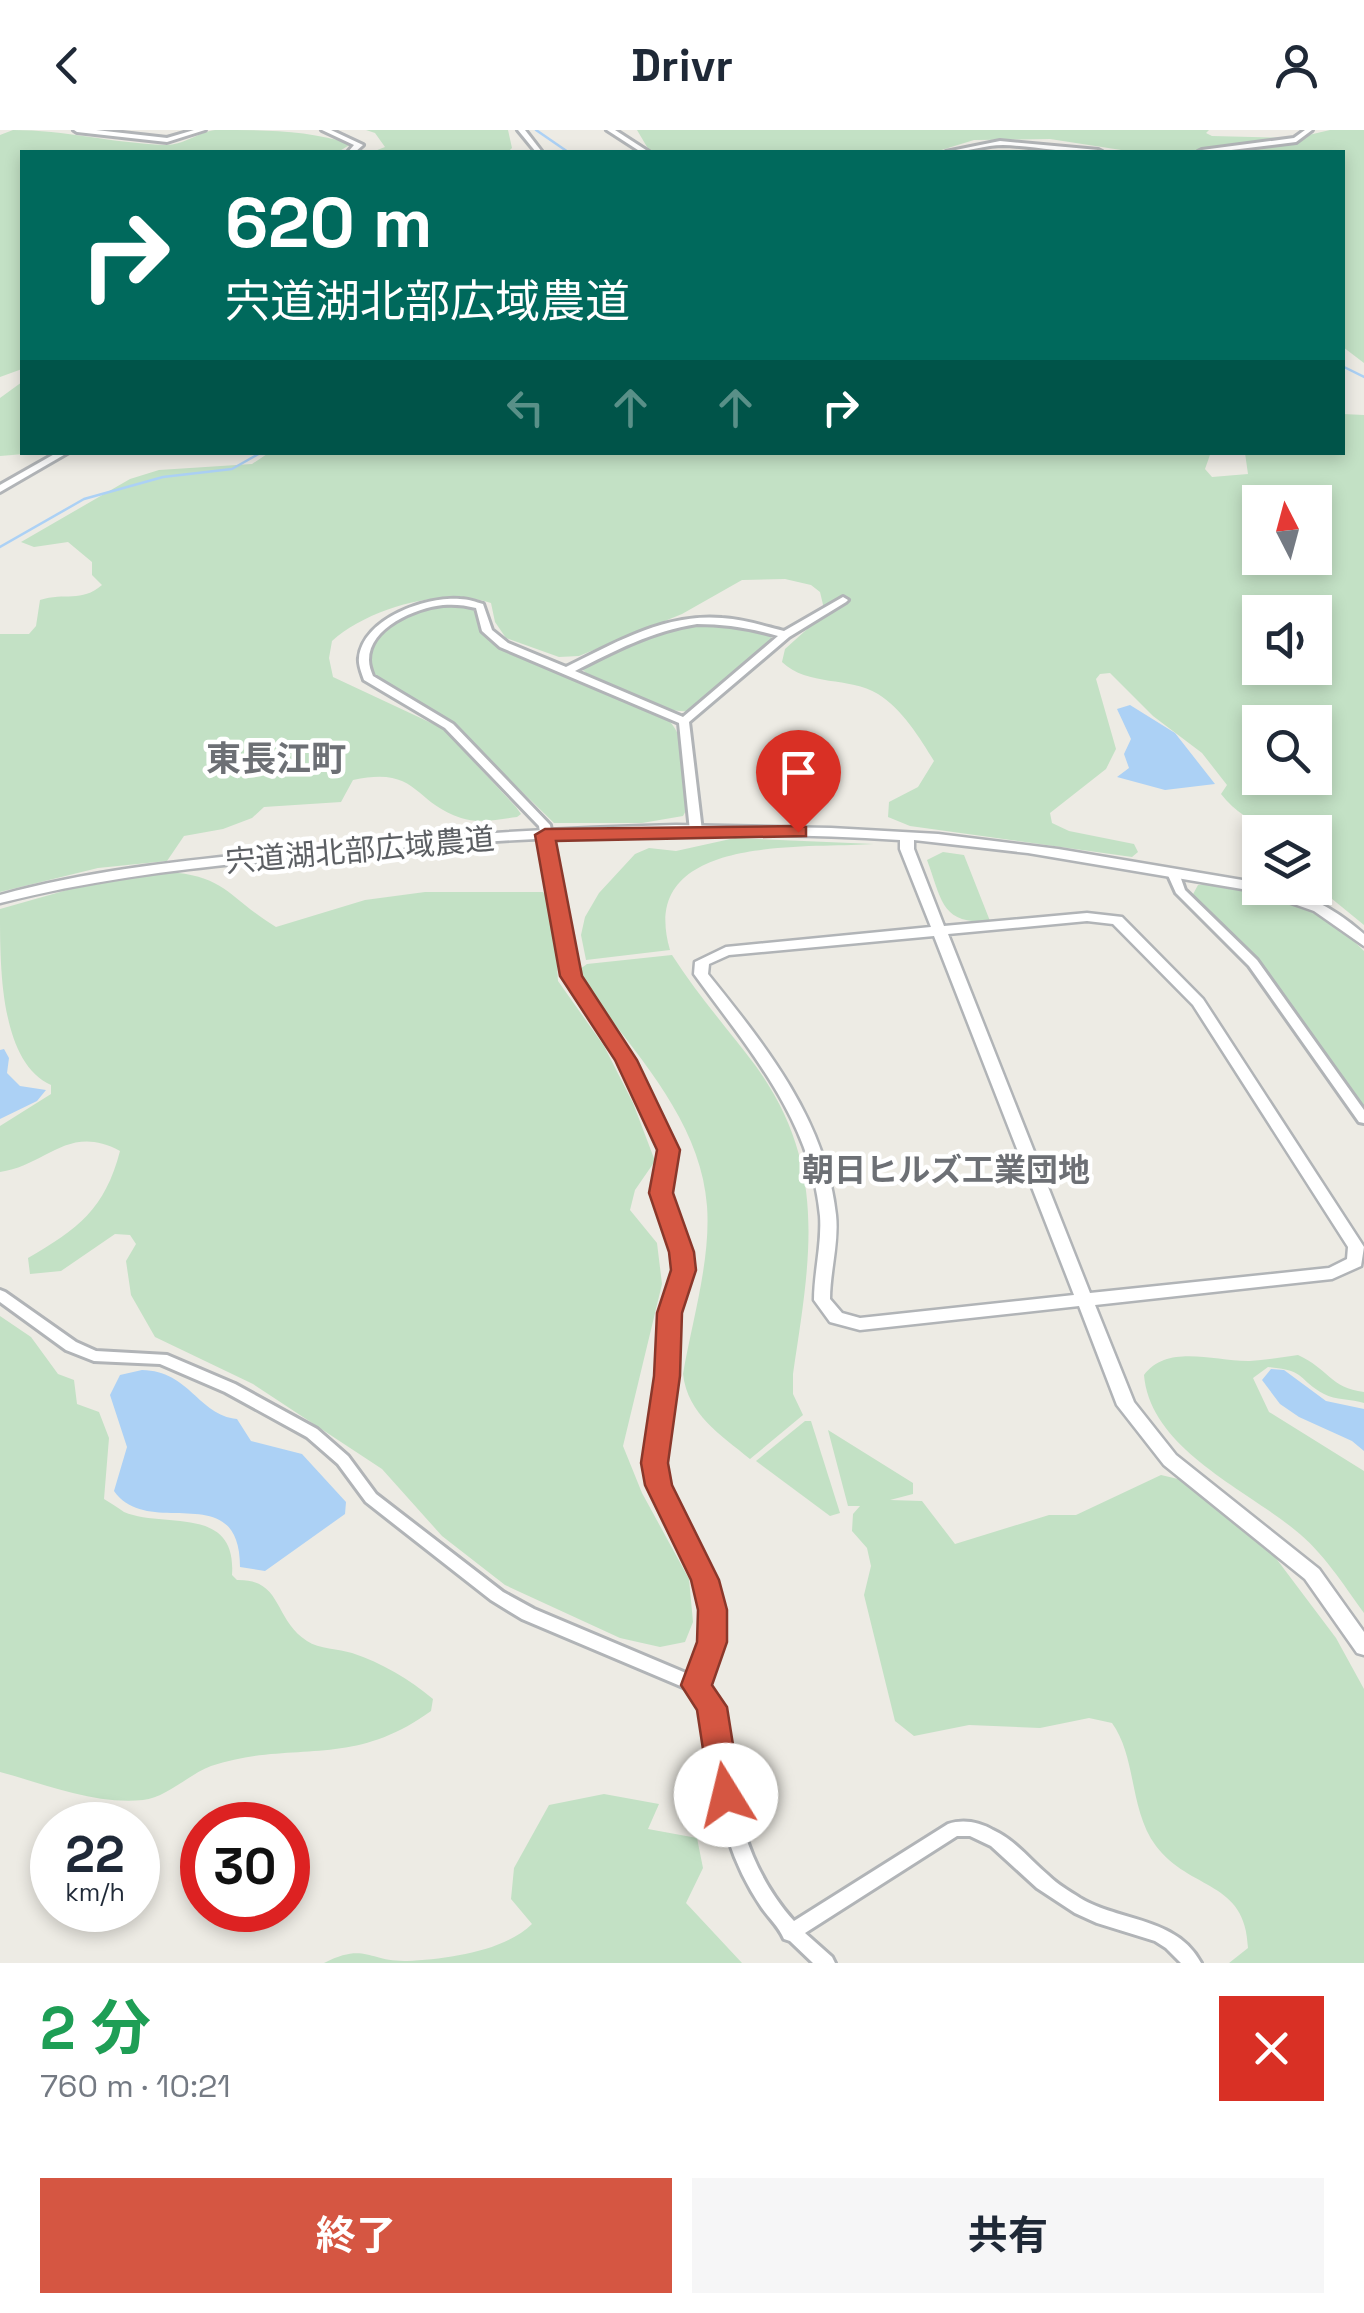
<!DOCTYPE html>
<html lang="ja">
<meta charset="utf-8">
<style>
:root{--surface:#fff;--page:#f6f6f7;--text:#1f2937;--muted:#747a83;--accent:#d55642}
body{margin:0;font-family:"Space Grotesk","Noto Sans JP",sans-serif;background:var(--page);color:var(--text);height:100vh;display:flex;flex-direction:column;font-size:38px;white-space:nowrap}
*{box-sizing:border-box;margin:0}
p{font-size:32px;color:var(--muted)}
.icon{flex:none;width:55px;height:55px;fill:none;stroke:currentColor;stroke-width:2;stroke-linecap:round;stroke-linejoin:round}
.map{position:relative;height:1833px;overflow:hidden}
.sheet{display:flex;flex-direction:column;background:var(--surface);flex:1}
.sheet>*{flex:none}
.guide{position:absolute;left:20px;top:20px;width:1325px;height:305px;border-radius:0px;box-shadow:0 5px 15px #0003;background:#00695c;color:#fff;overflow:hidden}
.needle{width:65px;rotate:354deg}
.buttons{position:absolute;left:1242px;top:355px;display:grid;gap:20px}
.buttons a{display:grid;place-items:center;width:90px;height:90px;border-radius:0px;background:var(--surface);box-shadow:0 5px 15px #0003;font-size:50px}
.speed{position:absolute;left:30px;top:1672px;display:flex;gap:20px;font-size:50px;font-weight:700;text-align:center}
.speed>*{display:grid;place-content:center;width:130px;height:130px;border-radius:50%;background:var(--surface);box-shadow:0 5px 15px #0003;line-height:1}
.speed small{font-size:25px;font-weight:400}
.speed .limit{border:15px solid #d22;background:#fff;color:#111}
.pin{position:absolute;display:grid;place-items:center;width:85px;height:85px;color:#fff;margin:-102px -42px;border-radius:50% 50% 50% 0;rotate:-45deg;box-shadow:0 0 10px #0007}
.pin .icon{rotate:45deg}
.me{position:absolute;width:110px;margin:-55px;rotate:351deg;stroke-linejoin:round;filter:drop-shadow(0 0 8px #0008)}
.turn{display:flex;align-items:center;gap:35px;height:210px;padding:0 40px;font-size:45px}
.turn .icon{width:130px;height:130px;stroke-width:2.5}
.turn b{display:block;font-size:70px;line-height:85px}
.lanes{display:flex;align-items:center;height:95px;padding:0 40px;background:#0003;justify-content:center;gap:50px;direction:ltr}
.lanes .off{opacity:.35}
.round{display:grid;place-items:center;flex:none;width:105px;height:105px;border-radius:0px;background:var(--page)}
.head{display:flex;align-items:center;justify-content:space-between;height:170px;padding:0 40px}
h1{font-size:60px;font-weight:700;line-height:75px;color:#1e9e55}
.action{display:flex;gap:20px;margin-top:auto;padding:20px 40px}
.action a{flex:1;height:115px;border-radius:0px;background:var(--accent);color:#fff;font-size:40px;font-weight:700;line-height:115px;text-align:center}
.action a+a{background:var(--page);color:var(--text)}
header{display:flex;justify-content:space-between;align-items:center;height:130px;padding:0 40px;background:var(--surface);font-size:45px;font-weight:700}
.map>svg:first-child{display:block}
.green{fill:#c3e1c5;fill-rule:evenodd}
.water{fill:#acd1f5}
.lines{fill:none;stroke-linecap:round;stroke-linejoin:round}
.stream{stroke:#acd1f5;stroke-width:2.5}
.minor-casing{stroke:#b1b4b7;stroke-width:6}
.tertiary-casing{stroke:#b1b4b7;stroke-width:5}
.minor{fill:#fff;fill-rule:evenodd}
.tertiary{fill:#fff;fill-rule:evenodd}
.route{fill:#d55642;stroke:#8a382b;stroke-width:2.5}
.labels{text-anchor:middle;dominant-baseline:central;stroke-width:9;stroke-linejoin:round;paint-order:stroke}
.street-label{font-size:30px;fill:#5c5f63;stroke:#fff}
.neighbourhood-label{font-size:32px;font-weight:bold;fill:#6d7075;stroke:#fff}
.quarter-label{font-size:35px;font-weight:bold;fill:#6d7075;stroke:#fff}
</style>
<header><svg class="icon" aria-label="back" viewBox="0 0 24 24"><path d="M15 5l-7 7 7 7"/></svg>Drivr<svg class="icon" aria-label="person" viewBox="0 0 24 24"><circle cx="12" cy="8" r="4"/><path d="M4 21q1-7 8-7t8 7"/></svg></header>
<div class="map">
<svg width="1364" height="1833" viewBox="0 0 1364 1833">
<rect width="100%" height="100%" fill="#edebe4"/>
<g class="green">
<path d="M13 0C65 0 112 13 165 15 185 15 198 2 215 0 261 0 308 0 351 14L338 22H22V239L0 247V5Z"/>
<polygon points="366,0 508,0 512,18 508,22 372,22 385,17 375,3"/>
<polygon points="637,0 1209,0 1206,3 1212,6 1286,8 1199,20 1134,22 1050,9 974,10 935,22 650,22"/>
<polygon points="1330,0 1364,0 1364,233 1343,217 1342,22 1236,22"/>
<polygon points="22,252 22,322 36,323 0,326 0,268"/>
<path d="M1343 284 1364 285V795L1315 755V731L1322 720 1315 713V702C1277 702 1245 695 1221 664L1227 655 1202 623 1153 586 1110 543 1100 544 1096 549 1116 619 1106 639 1050 683 1052 693 1069 701 1134 714 1138 722 1132 727 910 696 888 687 889 672 918 657 934 631C920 608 902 579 878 564 849 546 808 557 782 532L785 519 825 483 820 462 811 455 785 449 742 450 682 484 579 526 559 527 506 508 495 492 491 473C443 457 369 478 332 511L329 528 333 547 442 598 516 677 521 684 517 687C499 689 479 694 461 688 412 672 419 636 353 650L341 672 264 677 252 688 223 699 184 706 167 731 98 738 0 762V504H29L36 496 40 470C65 462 81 473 102 455L92 445V432L68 412 34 417 21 412 130 349 159 340 252 334 270 322H1211L1205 339 1212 347 1248 344 1245 323 1342 322ZM1260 372H1315V428H1260ZM1260 482H1315V538H1260ZM1260 592H1315V648H1260Z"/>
<path d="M438 474 472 475 486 507 496 514 668 590C689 609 684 650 688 677L683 686 642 693H554L456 597 373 545 369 515 384 498Z"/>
<path d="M728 490 769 504 773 512 690 581C669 585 596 556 582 539L658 498Z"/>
<path d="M735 708 874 714C809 719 635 702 670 820L586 830 581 805 585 787 599 763 635 724 649 718 676 721Z"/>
<path d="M943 722 964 725 990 791C941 795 942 770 927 730Z"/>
<path d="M168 742C227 746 228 768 276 797L365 770 425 762H543L553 775 558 851 604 916 633 973 655 1031 635 1060 630 1080 657 1113 662 1154 623 1316 642 1363 689 1449 693 1492 685 1512 660 1517 620 1508 505 1455 442 1406 382 1339 253 1254 155 1207 131 1165 126 1131 136 1114 130 1105 115 1104 61 1141 30 1144 28 1128C78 1099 105 1079 120 1021 68 993 46 1036 0 1042V996L51 964V955C0 932 0 838 0 779L106 749Z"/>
<path d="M1208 754C1273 767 1316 772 1364 821V979L1271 849 1192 766 1198 755Z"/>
<path d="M672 825C697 864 727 898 755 935 829 1037 810 1129 793 1244V1264L803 1285 750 1329C720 1304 688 1285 683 1244 692 1191 711 1130 707 1076 701 991 635 923 586 857L580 839 587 834Z"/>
<path d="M0 1186 31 1207 58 1244 74 1250 77 1274 99 1282 109 1308 104 1369C111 1373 118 1378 124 1382 164 1399 237 1374 232 1445L237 1450C283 1449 273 1489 307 1511 319 1519 339 1519 352 1523 382 1533 409 1549 433 1569L431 1581C350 1640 294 1609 211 1636 189 1644 166 1668 143 1670 95 1675 45 1654 0 1642Z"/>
<path d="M1298 1225C1329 1239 1330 1258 1364 1262V1273C1352 1269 1335 1270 1324 1264 1298 1250 1307 1240 1268 1237L1253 1248 1269 1282 1364 1341V1483C1343 1454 1323 1422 1295 1400 1244 1358 1150 1318 1144 1245 1168 1213 1216 1232 1250 1231 1266 1230 1283 1227 1298 1225Z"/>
<polygon points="805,1291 811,1291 840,1383 830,1386 756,1331"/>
<path d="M828 1300 913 1353V1364L890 1370 922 1371 955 1414 1049 1385H1076L1161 1345 1178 1349 1272 1423 1336 1508 1364 1559V1833H1229L1248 1818C1246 1750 1190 1761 1156 1716 1129 1680 1137 1628 1112 1593L1089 1588 1040 1598 969 1595 914 1606 895 1591 864 1465 871 1436 867 1418 852 1401 853 1384 860 1376H848Z"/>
<path d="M604 1664 659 1674 648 1699 697 1708 703 1738 686 1773 742 1833H324C366 1812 368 1832 407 1831 446 1829 503 1822 532 1794L511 1769 514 1738 549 1675Z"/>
</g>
<g class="water">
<polygon points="1130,575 1175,603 1215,654 1165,660 1117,647 1129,638 1124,624 1131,609 1117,579"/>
<polygon points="4,919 9,928 7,943 20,956 46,960 37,971 0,989 0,920"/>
<polygon points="1271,1239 1284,1240 1326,1271 1364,1279 1364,1321 1352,1311 1299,1287 1280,1274 1262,1250"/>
<path d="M142 1240C190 1241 198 1285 237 1289L251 1311 302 1324 346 1372 345 1384 265 1441 240 1437C240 1346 149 1411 114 1361L127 1317 110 1265 120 1245Z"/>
</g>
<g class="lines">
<g class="stream">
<polyline points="536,0 568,22"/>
<polyline points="1342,236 1364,247"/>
<polyline points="0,417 84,369 163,347 232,339 262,322"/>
</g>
<g class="minor-casing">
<g id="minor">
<polygon points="74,0 96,0 167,8 194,0 205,0 167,12 77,2"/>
<polygon points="322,0 331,0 363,15 355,22 348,22 354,15"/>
<polygon points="518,0 525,0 542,22 536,22"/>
<polygon points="607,0 615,0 649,22 641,22"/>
<polygon points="1305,0 1312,0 1296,12 1215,22 1198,22 1202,20 1294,8"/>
<path d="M1000 11 1098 20 1102 22C1069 24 1036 16 1003 15 984 15 965 23 946 22Z"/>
<polygon points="58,322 69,322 0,362 0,355"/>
<path d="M843 467 848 470 846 472 789 507 689 592 702 701 696 704 690 701 679 593 500 517 482 501 476 478C465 475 454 474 443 475 416 478 369 497 369 530 369 536 371 541 373 546L453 594 550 695 577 846 632 930 676 1020 668 1063 689 1122 690 1141 676 1183 674 1246 663 1333 666 1355 713 1450 721 1481 720 1512 713 1542 705 1555C724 1585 726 1617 732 1651 741 1704 758 1751 794 1791L948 1694C963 1689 979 1692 993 1700 1015 1710 1030 1730 1048 1745 1057 1754 1069 1761 1080 1768 1120 1792 1177 1787 1201 1833H1181L1166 1818 1155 1811 1097 1793 1075 1783 1037 1758 991 1716 970 1706H957L805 1803 832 1827 835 1833H813L790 1811 784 1809C779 1797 769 1788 762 1778 747 1756 736 1733 728 1708 712 1660 718 1602 690 1560L522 1489 491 1470 366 1372 338 1334 307 1307 225 1262 160 1234 94 1231 66 1220 0 1172V1160L5 1162 76 1212 96 1221 167 1225 235 1254 317 1299 348 1326 376 1364 503 1462 534 1479 693 1546 697 1540 704 1512 705 1481 697 1450 650 1355 647 1333 660 1246 662 1183 676 1141 675 1122 654 1063 662 1020 620 930 565 846 539 696 445 598 364 550C362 544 358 535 359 528 363 488 427 466 460 469 468 469 476 472 483 474L492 500 508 513 566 537C615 513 665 483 722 488 743 489 764 496 784 501ZM697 494C725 494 750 498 778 506L683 587 575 541C614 521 652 501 697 494Z"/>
<polygon points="1173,740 1179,743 1185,760 1257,830 1364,980 1364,993 1359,992 1249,836 1176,763 1167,743"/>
</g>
</g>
<g class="tertiary-casing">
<path id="tertiary" d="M676 695 831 698 938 704 1058 719 1260 753V758C1299 758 1336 779 1364 804V816L1314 781 1260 762 1028 723 914 710V719L944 796 1087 783 1122 787 1203 869 1364 1117 1361 1136 1332 1149 1095 1175 1134 1272 1176 1325 1319 1439 1364 1502V1525L1357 1523 1305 1449 1164 1335 1117 1275 1079 1176 860 1200 830 1192 814 1170C814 1142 822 1114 820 1086 811 989 748 919 694 844L695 832 726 817 931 797 900 719V710C705 698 510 706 315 726 207 736 106 746 0 773V765C94 739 190 730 287 720 417 707 546 698 676 695ZM1087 791 1113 794 1193 875 1348 1117 1347 1129 1329 1138 1090 1163 948 804ZM934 806 1074 1165 860 1188 842 1183 830 1169C830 1141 839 1113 836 1085 826 990 765 915 708 844L709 834 729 825Z"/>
</g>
<use href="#minor" class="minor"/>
<use href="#tertiary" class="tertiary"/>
</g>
<polygon class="route" points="798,696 806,697 806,706 556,711 582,846 637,930 680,1020 673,1063 694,1122 696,1140 682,1183 680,1246 668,1333 672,1355 719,1450 727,1480 727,1512 712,1555 727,1577 741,1665 737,1675 726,1678 715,1675 710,1665 697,1580 681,1555 697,1512 698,1480 691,1450 645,1355 641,1333 654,1246 657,1183 671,1140 669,1122 649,1063 657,1020 615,930 560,846 535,705 545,699"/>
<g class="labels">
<g class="street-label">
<text transform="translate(360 720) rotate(-5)">宍道湖北部広域農道</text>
</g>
<g class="neighbourhood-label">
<text x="946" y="1040">朝日ヒルズ工業団地</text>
</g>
<g class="quarter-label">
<text x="276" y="629">東長江町</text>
</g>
</g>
</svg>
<div class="buttons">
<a><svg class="needle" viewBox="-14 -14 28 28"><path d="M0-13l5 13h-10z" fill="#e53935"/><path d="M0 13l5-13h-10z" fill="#747a83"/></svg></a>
<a><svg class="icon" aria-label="sound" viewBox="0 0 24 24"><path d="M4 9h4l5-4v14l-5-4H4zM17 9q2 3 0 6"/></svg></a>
<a><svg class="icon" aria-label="search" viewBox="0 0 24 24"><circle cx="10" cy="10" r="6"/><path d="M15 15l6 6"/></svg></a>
<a><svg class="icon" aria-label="layers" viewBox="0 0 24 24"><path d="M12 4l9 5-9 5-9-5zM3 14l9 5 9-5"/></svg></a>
</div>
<div class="speed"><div>22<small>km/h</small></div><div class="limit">30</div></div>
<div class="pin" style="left:798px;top:702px;background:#d93025"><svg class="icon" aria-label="arrive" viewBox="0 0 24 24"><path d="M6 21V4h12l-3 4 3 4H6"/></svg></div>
<svg class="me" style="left:726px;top:1665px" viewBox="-20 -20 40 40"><circle r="19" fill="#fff"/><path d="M0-13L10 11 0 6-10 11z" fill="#d55642"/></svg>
<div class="guide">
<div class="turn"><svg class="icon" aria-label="right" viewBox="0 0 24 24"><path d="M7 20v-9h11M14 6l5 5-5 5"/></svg><div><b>620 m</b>宍道湖北部広域農道</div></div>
<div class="lanes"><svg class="icon off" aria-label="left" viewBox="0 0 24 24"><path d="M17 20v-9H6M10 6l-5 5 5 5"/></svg><svg class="icon off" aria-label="ahead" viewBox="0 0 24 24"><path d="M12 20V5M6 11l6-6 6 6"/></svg><svg class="icon off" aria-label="ahead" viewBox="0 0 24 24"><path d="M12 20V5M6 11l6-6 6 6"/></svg><svg class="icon" aria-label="right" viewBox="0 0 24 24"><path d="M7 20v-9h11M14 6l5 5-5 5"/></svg></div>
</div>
</div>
<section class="sheet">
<div class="head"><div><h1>2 分</h1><p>760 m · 10:21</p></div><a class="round" style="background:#d93025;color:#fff"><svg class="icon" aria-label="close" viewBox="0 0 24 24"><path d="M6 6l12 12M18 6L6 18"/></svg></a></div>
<div class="action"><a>終了</a><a>共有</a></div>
</section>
